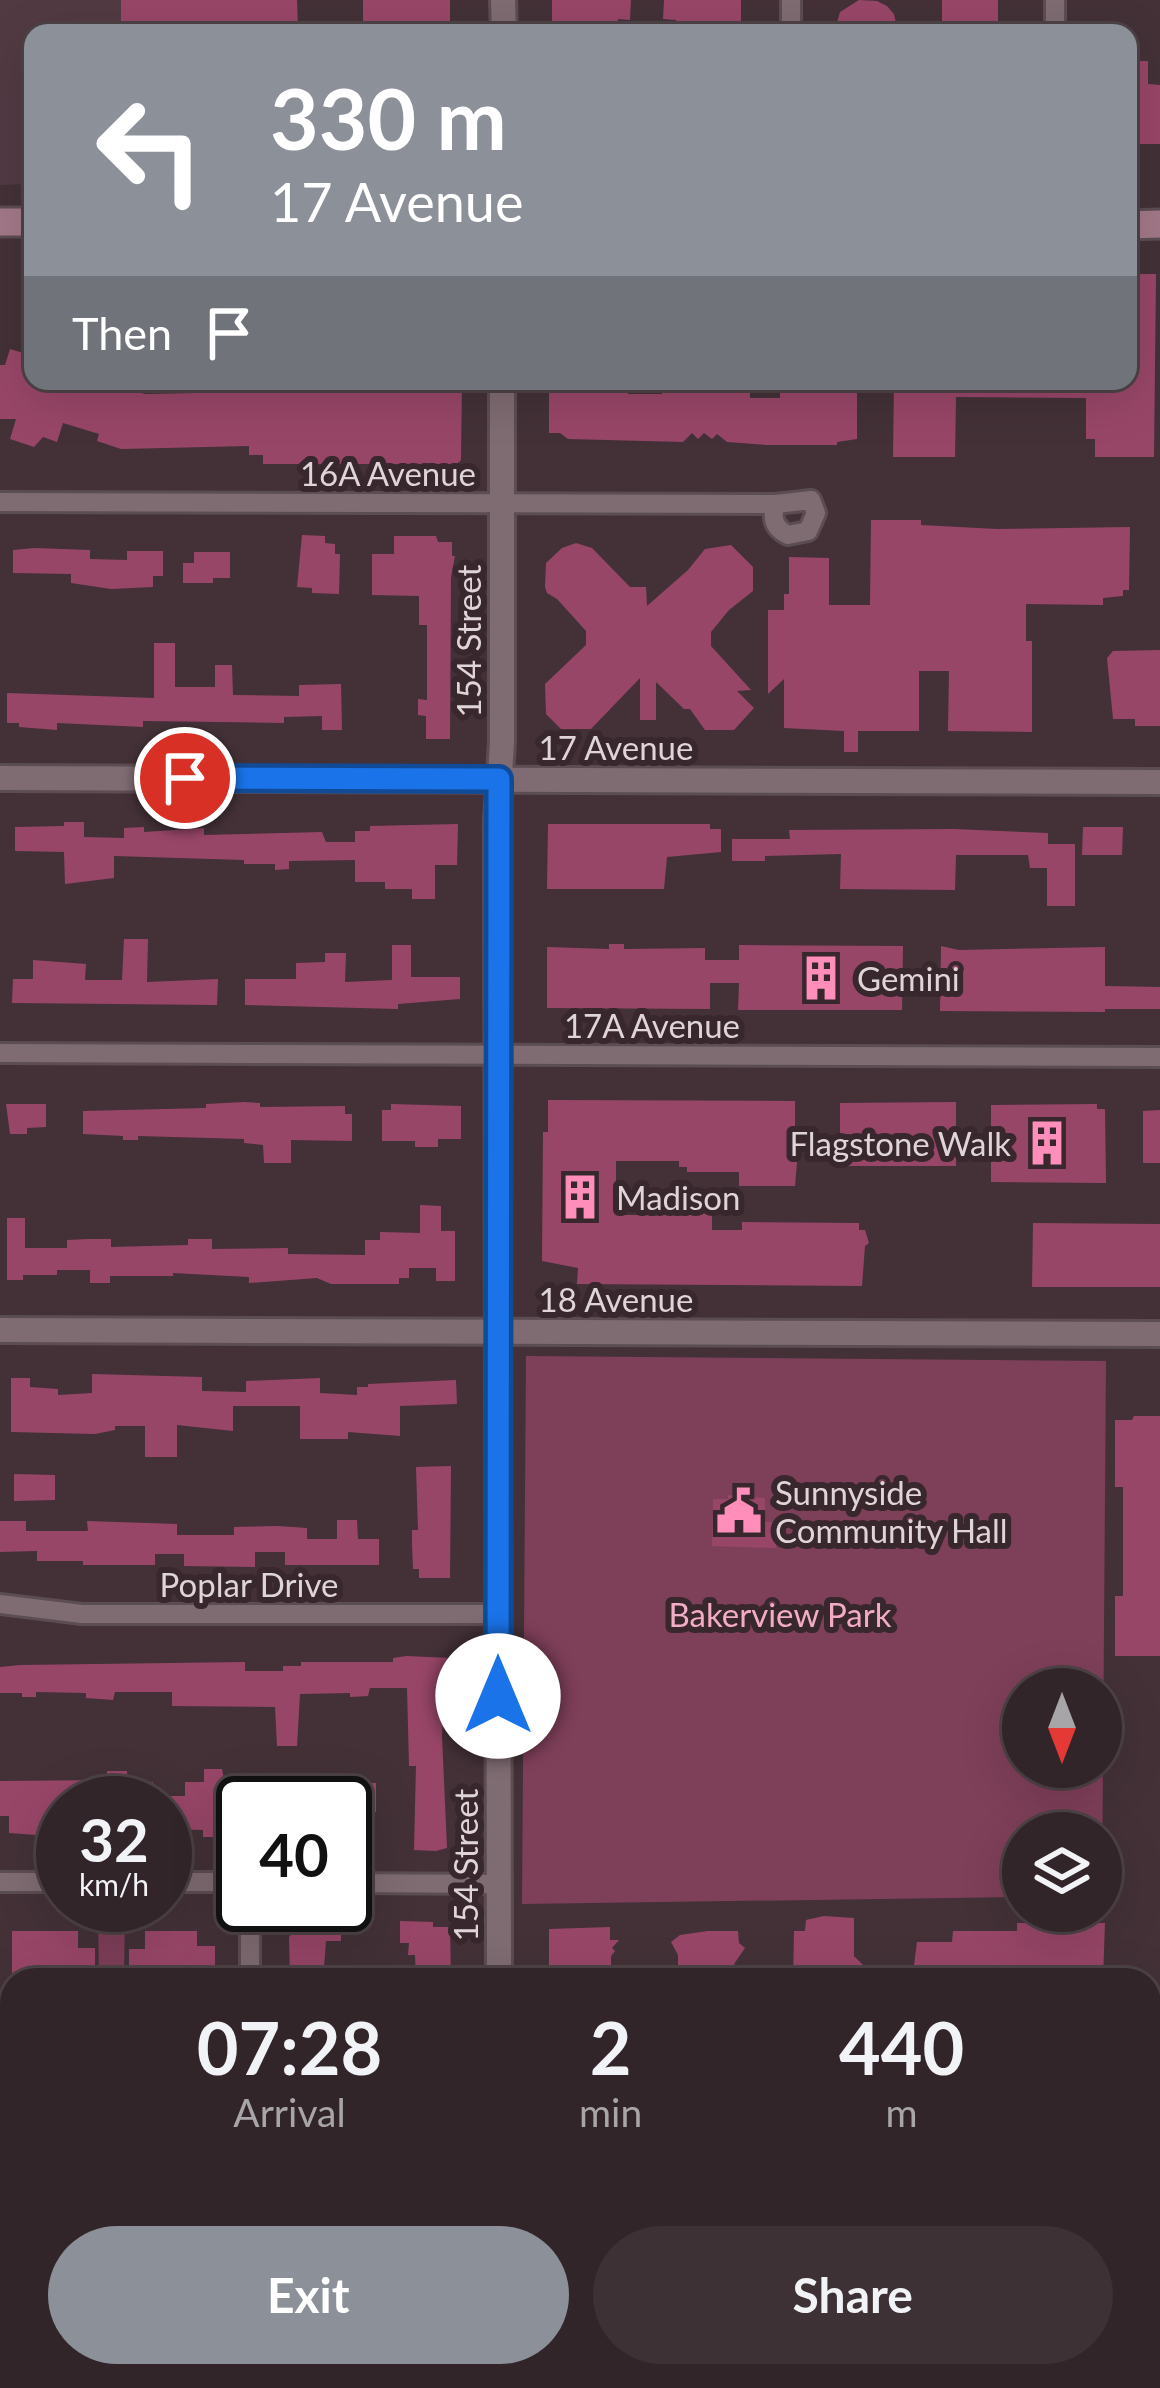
<!DOCTYPE html>
<style>
:root{--surface:#322529;--page:#3d3135;--text:#f1f3f6;--muted:#a8a5a8;--line:#4d4246;--accent:#8c9099}
body{margin:0;font-family:Lato,sans-serif;background:var(--page);color:var(--text);height:100vh;display:flex;flex-direction:column;font-size:45px;white-space:nowrap}
*{box-sizing:border-box;margin:0}
p{font-size:39px;color:var(--muted)}
.icon{flex:none;width:66px;height:66px;fill:none;stroke:currentColor;stroke-width:2;stroke-linecap:round;stroke-linejoin:round}
.map{position:relative;flex:1;overflow:hidden}
.panel{position:absolute;left:0px;top:1968px;width:1161px;height:420px;display:flex;flex-direction:column;background:var(--surface);border-radius:36px 36px 0 0;box-shadow:0 12px 48px #0002,0 0 0 3px var(--line)}
.panel>*{flex:none}
.hud{position:absolute;left:24px;top:24px;width:1113px;height:366px;border-radius:24px;box-shadow:0 12px 48px #0002,0 0 0 3px var(--line);background:#8c9099;color:#fff;overflow:hidden}
.needle{width:78px;rotate:180deg}
.tools{position:absolute;left:1002px;top:1668px;display:grid;gap:24px}
.tools a{display:grid;place-items:center;width:120px;height:120px;border-radius:50%;background:var(--surface);box-shadow:0 12px 48px #0002,0 0 0 3px var(--line);font-size:60px}
.speed{position:absolute;left:36px;top:1776px;display:flex;gap:24px;font-size:60px;font-weight:700;text-align:center}
.speed>*{display:grid;place-content:center;width:156px;height:156px;border-radius:50%;background:var(--surface);box-shadow:0 12px 48px #0002,0 0 0 3px var(--line);line-height:1}
.speed small{font-size:30px;font-weight:400}
.speed .limit{border:6px solid #111;border-radius:18px;background:#fff;color:#111}
.pin{position:absolute;display:grid;place-items:center;width:102px;height:102px;color:#fff;margin:-51px;border:6px solid #fff;border-radius:50%;box-shadow:0 3px 12px #0007}
.me{position:absolute;width:132px;margin:-66px;rotate:0deg;stroke-linejoin:round;filter:drop-shadow(0 0 9px #0008)}
.turn{display:flex;align-items:center;gap:42px;height:252px;padding:0 48px;font-size:54px}
.turn .icon{width:156px;height:156px;stroke-width:2.5}
.turn b{display:block;font-size:84px;line-height:102px}
.then{display:flex;align-items:center;height:114px;padding:0 48px;background:#0003;gap:24px;font-size:45px}
.eta{display:flex;justify-content:space-evenly;align-items:center;height:204px;text-align:center}
.eta b{font-size:72px;font-weight:700;line-height:84px}
.cta{display:flex;gap:24px;margin-top:auto;padding:24px 48px}
.cta a{flex:1;height:138px;border-radius:72px;background:var(--accent);color:#fff;font-size:48px;font-weight:700;line-height:138px;text-align:center}
.cta a+a{background:var(--page);color:var(--text)}
.map>svg:first-child{display:block}
.built{fill:#523a43}
.green{fill:#7e3f59;fill-rule:evenodd}
.building{fill:#984668}
.lines{fill:none;stroke-linecap:round;stroke-linejoin:round}
.minor-casing{stroke:#5c4d53;stroke-width:24}
.tertiary-casing{stroke:#5c4d53;stroke-width:30}
.secondary-casing{stroke:#5c4d53;stroke-width:33}
.minor{stroke:#7f6b72;stroke-width:18}
.tertiary{stroke:#7f6b72;stroke-width:24}
.secondary{stroke:#a27887;stroke-width:27}
.route-casing{stroke:#114b97;stroke-width:30}
.route{stroke:#1a73e8;stroke-width:21}
.labels{text-anchor:middle;dominant-baseline:central;stroke-width:12;stroke-linejoin:round;paint-order:stroke}
.street-label{font-size:33px;fill:#dfd4d7;stroke:#38272d}
.poi-label{font-size:33px;fill:#dfd4d7;stroke:#38272d;text-anchor:start}
.park-label{font-size:33px;fill:#f2acc5;stroke:#38272d}
</style>
<div class="map">
<svg width="1160" height="2388" viewBox="0 0 1160 2388">
<rect width="100%" height="100%" fill="#433137"/>
<polygon class="built" points="0,0 221,0 221,33 33,33 33,184 0,185"/>
<g class="green">
<path d="M526 1356 1106 1361 1102 1896 1101 1833H1023V1897L522 1904ZM1023 1689H1101V1767H1023Z"/>
<polygon points="98,1905 125,1905 124,1980 99,1980"/>
</g>
<g class="building">
<polygon points="121,0 297,0 298,28 121,33"/>
<rect x="363" y="0" width="87" height="33"/>
<polygon points="552,0 631,0 630,20 618,19 618,33 552,33"/>
<polygon points="664,0 741,0 741,33 676,33 676,20 663,19"/>
<polygon points="859,0 877,1 887,6 894,14 898,33 834,33 840,12"/>
<rect x="942" y="0" width="56" height="33"/>
<polygon points="1128,61 1148,61 1148,84 1160,85 1160,144 1128,144"/>
<polygon points="1128,274 1156,274 1154,457 1095,457 1095,439 1086,439 1086,398 956,397 955,457 893,457 894,381 1128,381"/>
<polygon points="10,349 33,356 33,381 101,381 145,394 248,392 248,381 462,381 461,460 457,464 263,464 263,455 249,455 249,446 121,449 97,441 99,434 63,423 57,442 43,437 34,447 10,439 16,419 0,419 0,365 5,365"/>
<polygon points="549,381 615,381 628,384 628,394 662,394 662,382 738,381 750,383 750,398 780,398 780,388 793,381 857,381 857,439 837,442 837,445 766,445 727,442 717,434 712,439 704,433 698,439 692,433 683,442 568,439 560,433 549,433"/>
<polygon points="871,520 921,520 921,525 997,529 1130,527 1129,590 1123,590 1123,596 1103,598 1103,605 1026,604 1026,641 1032,641 1032,732 948,731 949,671 919,671 919,731 858,731 858,752 844,752 844,731 784,728 784,679 768,694 768,610 784,610 784,594 789,594 789,557 829,558 829,605 870,605"/>
<polygon points="302,535 325,536 325,543 335,544 335,554 340,554 339,594 312,593 312,588 297,587"/>
<polygon points="394,536 436,536 438,542 452,542 452,556 455,556 451,577 450,739 426,739 426,716 418,715 418,699 427,700 427,625 419,625 419,596 372,595 372,554 394,554"/>
<polygon points="576,543 592,548 630,587 646,587 647,606 688,570 705,549 731,545 753,567 753,591 729,610 711,632 711,646 751,690 737,691 754,708 734,730 705,730 690,709 684,709 656,682 656,720 640,720 640,678 591,729 561,729 546,714 545,684 586,645 586,631 557,599 547,593 545,587 546,563 562,548"/>
<polygon points="34,548 90,550 90,559 127,560 127,551 163,551 163,576 153,576 153,587 111,589 71,583 71,574 13,573 13,550"/>
<polygon points="194,552 230,552 230,578 213,578 213,583 183,583 183,563 194,563"/>
<polygon points="154,643 175,643 175,687 215,687 215,665 232,665 233,695 299,696 299,685 341,684 342,730 322,730 322,716 284,717 284,723 143,721 143,727 57,723 57,730 19,727 19,723 7,723 7,693 154,698"/>
<polygon points="1160,650 1160,726 1135,726 1135,719 1113,719 1107,658 1113,651"/>
<polygon points="64,822 84,822 84,837 124,838 124,828 144,827 144,832 204,828 204,835 322,832 326,842 355,842 355,831 370,831 370,826 458,824 457,865 435,865 435,899 412,899 412,889 385,889 385,882 355,882 355,860 289,861 289,869 275,870 275,864 244,864 244,860 114,856 114,878 65,884 64,852 15,851 15,827 64,826"/>
<polygon points="548,824 710,824 710,829 721,829 721,852 667,857 664,889 547,889"/>
<polygon points="1083,827 1123,827 1122,855 1082,855"/>
<polygon points="954,829 1048,833 1048,844 1075,844 1075,906 1047,906 1047,868 1030,868 1028,855 956,855 955,890 840,889 841,854 765,856 765,861 732,861 732,839 790,839 789,830"/>
<polygon points="124,939 148,939 147,982 218,979 217,1005 12,1003 13,979 33,979 33,960 86,964 85,980 122,980"/>
<polygon points="609,944 624,944 624,949 705,948 705,960 739,960 739,945 903,946 902,1010 738,1010 739,983 710,983 710,1009 547,1008 547,947 609,949"/>
<polygon points="392,945 411,945 411,977 460,977 460,999 398,1004 398,1009 245,1005 245,979 296,979 296,963 325,962 325,953 346,953 345,982 392,980"/>
<polygon points="941,946 959,950 1105,947 1105,986 1160,987 1160,1009 1105,1009 1105,1012 940,1011"/>
<polygon points="548,1100 795,1101 795,1127 800,1127 795,1186 739,1186 739,1172 687,1172 687,1167 679,1167 679,1161 616,1161 616,1215 683,1215 683,1204 712,1201 712,1230 742,1230 742,1222 859,1223 859,1230 865,1230 869,1243 865,1246 862,1286 577,1284 578,1268 542,1261 543,1132 548,1132"/>
<polygon points="244,1102 260,1103 260,1107 345,1106 345,1114 352,1114 352,1141 291,1140 291,1163 264,1163 263,1145 244,1143 244,1139 138,1136 138,1140 123,1140 123,1136 83,1134 83,1111 206,1108 206,1104"/>
<polygon points="956,1102 956,1166 840,1166 840,1103"/>
<polygon points="6,1104 46,1104 46,1127 27,1128 27,1134 10,1134"/>
<polygon points="391,1104 461,1106 461,1139 438,1139 438,1147 415,1147 415,1141 382,1141 382,1110 391,1110"/>
<polygon points="1097,1104 1097,1109 1105,1109 1106,1183 991,1182 991,1105"/>
<polygon points="1160,1110 1160,1163 1143,1163 1143,1111"/>
<polygon points="420,1205 441,1206 441,1231 455,1231 455,1281 436,1281 436,1268 409,1268 409,1278 399,1278 399,1284 331,1284 317,1278 249,1283 249,1277 173,1273 173,1276 110,1276 110,1283 90,1283 90,1270 57,1270 57,1275 23,1275 23,1280 7,1280 7,1218 25,1218 25,1248 67,1248 67,1240 88,1239 111,1239 111,1247 188,1245 188,1239 212,1239 212,1249 288,1248 288,1254 365,1255 365,1240 380,1240 380,1232 420,1233"/>
<polygon points="1033,1223 1160,1224 1160,1287 1032,1287"/>
<polygon points="92,1374 202,1377 202,1391 246,1392 246,1381 320,1378 320,1393 357,1395 357,1387 368,1387 368,1384 456,1380 457,1404 400,1406 400,1436 348,1432 348,1439 300,1439 300,1406 233,1406 233,1431 177,1425 177,1457 145,1457 145,1426 115,1426 115,1430 95,1434 11,1432 11,1378 30,1378 30,1387 58,1389 58,1395 92,1393"/>
<polygon points="1134,1416 1160,1416 1160,1656 1115,1656 1115,1596 1123,1596 1123,1487 1115,1487 1115,1420 1132,1420"/>
<polygon points="451,1466 450,1578 419,1578 419,1569 413,1569 412,1544 412,1530 418,1530 416,1467"/>
<polygon points="14,1474 55,1475 55,1500 14,1501"/>
<polygon points="728,1495 765,1498 765,1522 776,1522 776,1548 712,1546 713,1499 728,1499"/>
<polygon points="337,1520 357,1520 358,1539 379,1539 379,1565 285,1565 285,1552 255,1552 255,1567 184,1566 184,1554 155,1554 155,1565 83,1565 83,1561 37,1561 37,1551 0,1552 0,1521 26,1521 26,1531 88,1531 87,1521 177,1524 177,1535 234,1535 234,1527 278,1526 307,1528 307,1539 337,1539"/>
<polygon points="406,1656 452,1658 452,1688 444,1688 442,1736 447,1848 436,1851 414,1850 416,1766 409,1766 407,1688 370,1688 368,1696 350,1697 350,1693 300,1694 297,1746 277,1746 275,1707 172,1706 172,1692 115,1692 113,1700 86,1698 86,1693 36,1692 36,1697 22,1697 22,1693 0,1693 0,1667 20,1665 245,1662 245,1671 283,1671 283,1666 301,1666 301,1662 393,1662 393,1658"/>
<polygon points="204,1769 222,1769 227,1795 243,1795 243,1817 227,1817 227,1837 203,1837 203,1830 165,1829 165,1796 185,1796 185,1782 204,1782"/>
<polygon points="107,1771 127,1771 128,1782 153,1782 153,1803 63,1803 63,1831 50,1831 50,1836 9,1833 9,1816 0,1816 0,1781 107,1780"/>
<polygon points="333,1783 376,1783 376,1812 345,1812 345,1803 333,1803"/>
<polygon points="824,1916 854,1918 854,1956 864,1966 850,1980 793,1980 794,1931 805,1931 806,1920"/>
<polygon points="293,1921 341,1921 341,1941 326,1941 323,1980 290,1980 289,1937 293,1932"/>
<polygon points="400,1921 433,1922 433,1927 450,1927 451,1980 416,1980 415,1955 408,1955 409,1943 400,1943"/>
<polygon points="1017,1923 1105,1923 1103,1980 912,1980 917,1942 952,1942 953,1931 1017,1931"/>
<polygon points="610,1927 610,1940 619,1940 612,1948 615,1951 611,1956 611,1980 549,1980 549,1929"/>
<polygon points="12,1931 78,1931 78,1948 95,1948 95,1980 12,1980"/>
<polygon points="145,1931 197,1931 197,1946 215,1946 215,1978 129,1980 129,1949 145,1949"/>
<polygon points="708,1931 738,1931 739,1943 745,1948 734,1964 748,1980 678,1980 678,1955 671,1942 680,1935"/>
</g>
<g class="lines">
<g class="minor-casing">
<g id="minor">
<polyline points="1055,0 1055,30"/>
<polyline points="791,33 791,0"/>
<path d="M811 500 816 513 808 531 788 535C774 528 771 518 776 504Z"/>
<polyline points="0,502 776,504"/>
<polyline points="0,1053 1160,1057"/>
<polyline points="0,1604 82,1614 498,1614"/>
<polyline points="0,1882 63,1882"/>
<polyline points="165,1882 243,1882"/>
<polyline points="345,1883 498,1884"/>
<polyline points="250,1905 250,1980"/>
<polyline points="1149,2161 1160,2161"/>
</g>
</g>
<g class="tertiary-casing">
<g id="tertiary">
<polyline points="503,0 504,33"/>
<polyline points="0,778 1160,782"/>
<polyline points="0,1330 1160,1334"/>
<polyline points="499,1980 497,821 502,743 502,381"/>
<polyline points="501,2376 501,2388"/>
</g>
</g>
<g class="secondary-casing">
<g id="secondary">
<polyline points="0,222 33,222"/>
<polyline points="1128,225 1160,224"/>
</g>
</g>
<use href="#minor" class="minor"/>
<use href="#tertiary" class="tertiary"/>
<use href="#secondary" class="secondary"/>
</g>
<g class="lines">
<g class="route-casing">
<polyline id="route" points="185,778 499,779 498,1696"/>
</g>
<use href="#route" class="route"/>
</g>
<defs>
<g id="building-bare" transform="scale(3.6)"><path d="M-4-6H4V6H1V3H-1V6H-4ZM-2.5-4.3h1.7v1.8h-1.7ZM.8-4.3h1.7v1.8H.8ZM-2.5-1h1.7V.8h-1.7ZM.8-1h1.7V.8H.8Z" fill="#ff8ebb" stroke="#38272d" stroke-width="2.5" paint-order="stroke"/></g>
<g id="civic-bare" transform="scale(3.6)"><path d="M-.6-6.5H3V-4.5H.6V-3L4-1V1h2V6H-6V1h2V-1L-.6-3ZM-1.2 2.5V6h2.4V2.5Z" fill="#ff8ebb" stroke="#38272d" stroke-width="2.5" paint-order="stroke"/></g>
</defs>
<g fill-rule="evenodd">
<use href="#building-bare" x="821" y="978"/>
<use href="#building-bare" x="1047" y="1143"/>
<use href="#building-bare" x="580" y="1197"/>
<use href="#civic-bare" x="739" y="1511"/>
</g>
<g class="labels">
<g class="street-label">
<text x="388" y="473">16A Avenue</text>
<text transform="translate(468 641) rotate(-90)">154 Street</text>
<text x="616" y="747">17 Avenue</text>
<text x="652" y="1025">17A Avenue</text>
<text x="616" y="1299">18 Avenue</text>
<text x="249" y="1584">Poplar Drive</text>
<text transform="translate(465 1865) rotate(-90)">154 Street</text>
</g>
<g class="poi-label">
<text x="857" y="978">Gemini</text>
<text x="1011" y="1143" text-anchor="end">Flagstone Walk</text>
<text x="616" y="1197">Madison</text>
<text x="775" y="1492">Sunnyside<tspan x="775" dy="38">Community Hall</tspan></text>
</g>
<g class="park-label">
<text x="780" y="1614">Bakerview Park</text>
</g>
</g>
</svg>
<div class="tools">
<a><svg class="needle" viewBox="-14 -14 28 28"><path d="M0-13l5 13h-10z" fill="#e53935"/><path d="M0 13l5-13h-10z" fill="#a8a5a8"/></svg></a>
<a><svg class="icon" aria-label="layers" viewBox="0 0 24 24"><path d="M12 4l9 5-9 5-9-5zM3 14l9 5 9-5"/></svg></a>
</div>
<div class="speed"><div>32<small>km/h</small></div><div class="limit">40</div></div>
<div class="pin" style="left:185px;top:778px;background:#d93025"><svg class="icon" aria-label="arrive" viewBox="0 0 24 24"><path d="M6 21V4h12l-3 4 3 4H6"/></svg></div>
<svg class="me" style="left:498px;top:1696px" viewBox="-20 -20 40 40"><circle r="19" fill="#fff"/><path d="M0-13L10 11 0 6-10 11z" fill="#1a73e8"/></svg>
<div class="hud">
<div class="turn"><svg class="icon" aria-label="left" viewBox="0 0 24 24"><path d="M17 20v-9H6M10 6l-5 5 5 5"/></svg><div><b>330 m</b>17 Avenue</div></div>
<div class="then">Then<svg class="icon" aria-label="arrive" viewBox="0 0 24 24"><path d="M6 21V4h12l-3 4 3 4H6"/></svg></div>
</div>
<section class="panel">
<div class="eta">
<div><b>07:28</b><p>Arrival</p></div>
<div><b>2</b><p>min</p></div>
<div><b>440</b><p>m</p></div>
</div>
<div class="cta"><a>Exit</a><a>Share</a></div>
</section>
</div>
